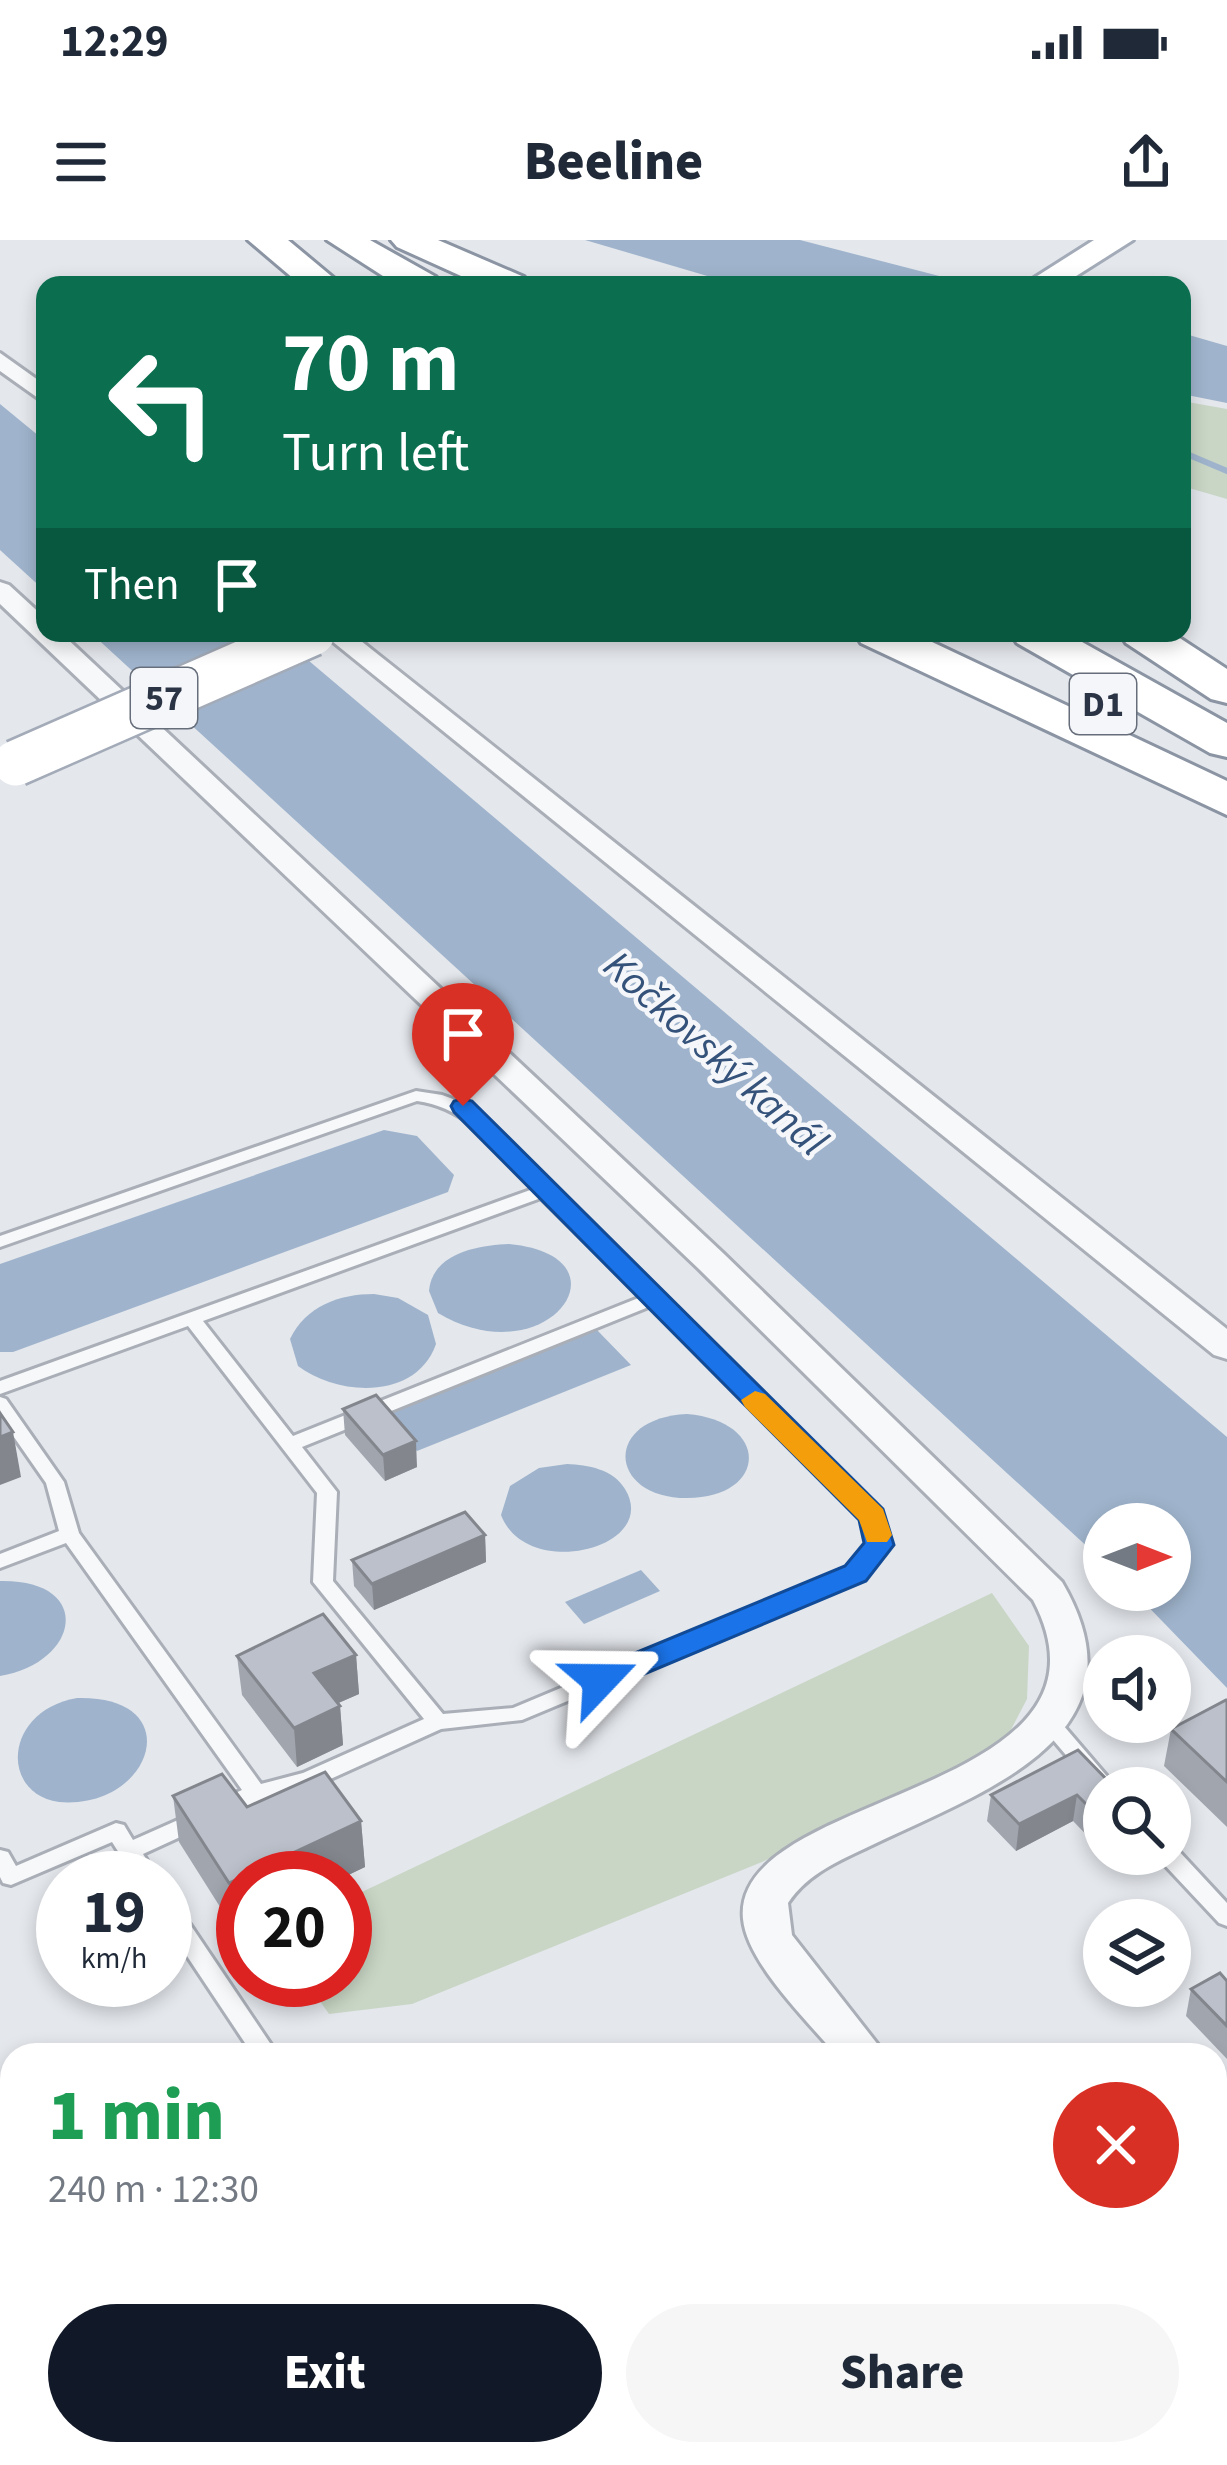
<!DOCTYPE html>
<meta charset="utf-8">
<style>
:root{--surface:#fff;--page:#f6f6f7;--text:#1f2937;--muted:#747a83;--accent:#111827}
body{margin:0;font-family:"Source Sans 3",sans-serif;background:var(--page);color:var(--text);height:100vh;display:flex;flex-direction:column;font-size:45px;white-space:nowrap}
*{box-sizing:border-box;margin:0}
p{font-size:39px;color:var(--muted)}
.icon{flex:none;width:66px;height:66px;fill:none;stroke:currentColor;stroke-width:2;stroke-linecap:round;stroke-linejoin:round}
.map{position:relative;flex:1;overflow:hidden}
.panel{position:absolute;left:0px;top:1803px;width:1227px;height:423px;display:flex;flex-direction:column;background:var(--surface);border-radius:36px 36px 0 0;box-shadow:0 6px 18px #0003}
.panel>*{flex:none}
.hud{position:absolute;left:36px;top:36px;width:1155px;height:366px;border-radius:24px;box-shadow:0 6px 18px #0003;background:#0b6e4f;color:#fff;overflow:hidden}
.needle{width:78px;rotate:90deg}
.tools{position:absolute;left:1083px;top:1263px;display:grid;gap:24px}
.tools a{display:grid;place-items:center;width:108px;height:108px;border-radius:50%;background:var(--surface);box-shadow:0 6px 18px #0003;font-size:60px}
.speed{position:absolute;left:36px;top:1611px;display:flex;gap:24px;font-size:60px;font-weight:700;text-align:center}
.speed>*{display:grid;place-content:center;width:156px;height:156px;border-radius:50%;background:var(--surface);box-shadow:0 6px 18px #0003;line-height:1}
.speed small{font-size:30px;font-weight:400}
.speed .limit{border:18px solid #d22;background:#fff;color:#111}
.pin{position:absolute;display:grid;place-items:center;width:102px;height:102px;color:#fff;margin:-123px -51px;border-radius:50% 50% 50% 0;rotate:-45deg;box-shadow:0 0 12px #0007}
.pin .icon{rotate:45deg}
.me{position:absolute;width:132px;margin:-66px;rotate:67deg;stroke-linejoin:round;filter:drop-shadow(0 0 9px #0008)}
.turn{display:flex;align-items:center;gap:42px;height:252px;padding:0 48px;font-size:54px}
.turn .icon{width:156px;height:156px;stroke-width:2.5}
.turn b{display:block;font-size:84px;line-height:102px}
.then{display:flex;align-items:center;height:114px;padding:0 48px;background:#0003;gap:24px;font-size:45px}
.round{display:grid;place-items:center;flex:none;width:126px;height:126px;border-radius:63px;background:var(--page)}
.headline{display:flex;align-items:center;justify-content:space-between;height:204px;padding:0 48px}
h1{font-size:72px;font-weight:800;line-height:90px;color:#1e9e55}
.action{display:flex;gap:24px;margin-top:auto;padding:24px 48px}
.action a{flex:1;height:138px;border-radius:72px;background:var(--accent);color:#fff;font-size:48px;font-weight:800;line-height:138px;text-align:center}
.action a+a{background:var(--page);color:var(--text)}
.status{display:flex;justify-content:space-between;align-items:center;height:84px;padding:0 60px;background:var(--surface);direction:ltr}
.status svg{height:33px;fill:currentColor}
header{display:flex;justify-content:space-between;align-items:center;height:156px;padding:0 48px;background:var(--surface);font-size:54px;font-weight:800}
.map>svg:first-child{display:block}
.green{fill:#c9d6c5}
.water{fill:#9fb4cc}
.lines{fill:none;stroke-linecap:round;stroke-linejoin:round}
.stream{stroke:#9fb4cc;stroke-width:6}
.lane-casing{stroke:#a9aeb7;stroke-width:6}
.street-casing{stroke:#a9aeb7;stroke-width:6}
.primary-casing{stroke:#a3abb8;stroke-width:6}
.highway-casing{stroke:#8b94a3;stroke-width:6}
.lane{fill:#f7f8fa;fill-rule:evenodd}
.street{fill:#f7f8fa;fill-rule:evenodd}
.primary{fill:#fff;fill-rule:evenodd}
.highway{fill:#fff;fill-rule:evenodd}
.primary-bridge-casing{stroke:#a3abb8;stroke-width:50;stroke-linecap:butt}
.primary-bridge{stroke:#fff;stroke-width:45}
.wall{fill:#a1a5ae}
.shaded-wall{fill:#83868d}
.building{fill:#bbc0ca;stroke:#83868d;stroke-width:3}
.route{fill:#1a73e8;stroke:#114b97;stroke-width:3}
.slow{fill:#f59e0b}
.labels{text-anchor:middle;dominant-baseline:central;stroke-width:9;stroke-linejoin:round;paint-order:stroke}
.shield{fill:#f4f6f9;stroke:#676e7b;stroke-width:3}
.shield-label{font-size:36px;font-weight:bold;fill:#2b3445}
.water-label{font-size:42px;font-style:italic;fill:#34527a;stroke:#f4f6f9}
</style>
<div class="status"><b>12:29</b><svg viewBox="0 0 49 12"><path d="M0 12V9h3v3zM5 12V6h3v6zM10 12V3h3v9zM15 12V0h3v12zM26 1h20v11H26zM47 4h2v5h-2z"/></svg></div>
<header><svg class="icon" aria-label="menu" viewBox="0 0 24 24"><path d="M4 6h16M4 12h16M4 18h16"/></svg>Beeline<svg class="icon" aria-label="share" viewBox="0 0 24 24"><path d="M12 15V3M7 8l5-5 5 5M5 13v7h14v-7"/></svg></header>
<div class="map">
<svg width="1227" height="2225" viewBox="0 0 1227 2225">
<rect width="100%" height="100%" fill="#e4e7ec"/>
<g class="green">
<polygon points="1182,161 1227,169 1227,259 1182,246"/>
<polygon points="992,1353 1029,1406 1027,1459 1004,1503 762,1622 412,1764 329,1774 305,1740 345,1740 345,1660"/>
</g>
<g class="water">
<polygon points="585,0 800,0 974,45 738,45"/>
<polygon points="1182,93 1227,106 1227,163 1182,154"/>
<polygon points="0,164 45,201 45,351 0,310"/>
<polygon points="91,393 276,393 1227,1197 1227,1448 1132,1350 1170,1350 1170,1284 1104,1284 1104,1322"/>
<polygon points="384,890 417,896 454,935 448,952 13,1112 0,1112 0,1024"/>
<path d="M509 1004C635 1016 547 1138 438 1073L429 1051C432 1013 479 1005 509 1004Z"/>
<path d="M374 1054 398 1058 428 1075 436 1104C416 1161 337 1156 298 1126L290 1099C306 1066 339 1054 374 1054Z"/>
<polygon points="596,1089 631,1125 417,1211 384,1173"/>
<path d="M687 1174C771 1181 768 1258 687 1258 608 1258 602 1178 687 1174Z"/>
<path d="M567 1224C588 1225 613 1229 625 1249 661 1308 527 1342 501 1275L510 1246 539 1228Z"/>
<polygon points="641,1330 660,1351 584,1384 565,1362"/>
<path d="M0 1341C94 1339 81 1422 0 1436Z"/>
<path d="M77 1458C190 1455 153 1570 59 1562 0 1554 3 1471 77 1458Z"/>
</g>
<g class="lines">
<polyline class="stream" points="1182,212 1227,231"/>
<g class="lane-casing">
<g id="lane">
<path d="M416 851 442 855 461 862 493 886 550 947 880 1271 889 1305 862 1338 522 1480 441 1489 315 1546 261 1560 221 1577 213 1575 210 1569 213 1563 242 1550 66 1303 0 1328V1314L59 1291 46 1243 0 1177V1157L6 1159 64 1242 79 1293 261 1544 303 1533 424 1479 313 1342 317 1253 188 1086 0 1154V1141L533 949C499 912 470 868 417 861L0 1007V996ZM541 958 641 1057 293 1196 203 1081ZM651 1066 864 1278 869 1304 848 1328 513 1468 443 1474 333 1341 337 1252 302 1207Z"/>
<polygon points="1050,1475 1057,1478 1117,1548 1104,1548 1104,1555 1099,1554 1043,1488 1040,1483 1043,1478"/>
<polygon points="196,1572 204,1574 207,1580 204,1586 143,1614 158,1638 135,1638 112,1602 11,1645 3,1643 0,1637 0,1610 8,1612 16,1626 116,1583 124,1585 133,1600"/>
<polygon points="1170,1606 1176,1608 1227,1663 1227,1686 1219,1683 1160,1620 1157,1614 1170,1614"/>
<polygon points="165,1656 173,1659 278,1815 253,1815 165,1683"/>
<polygon points="523,2214 551,2214 557,2225 529,2225"/>
</g>
</g>
<g class="street-casing">
<g id="street">
<polygon points="0,113 45,145 45,163 0,131"/>
<path d="M0 342 9 345 45 378V393H61L724 1014 1062 1342C1153 1497 981 1552 870 1606 839 1621 808 1633 788 1663L792 1695 886 1815H836C808 1781 747 1723 743 1679 730 1549 1137 1557 1033 1360L700 1030 0 364Z"/>
<polygon points="322,393 351,393 1227,1089 1227,1119 1214,1115"/>
<polygon points="1227,2018 1227,2064 1215,2069 1215,2023"/>
</g>
</g>
<g class="primary-casing">
<polygon id="primary" points="1094,0 1133,0 1062,45 1023,45"/>
</g>
<g class="highway-casing">
<g id="highway">
<polygon points="248,0 288,0 342,45 301,45"/>
<polygon points="327,0 370,0 436,37 441,45 397,45"/>
<polygon points="391,0 438,0 524,37 529,45 481,45 397,7"/>
<polygon points="855,393 913,393 1227,541 1227,575 861,403"/>
<polygon points="1011,393 1066,393 1227,483 1227,517 1210,513 1017,403"/>
<polygon points="1120,393 1172,393 1227,429 1227,463 1211,459 1126,403"/>
</g>
</g>
<use href="#lane" class="lane"/>
<use href="#street" class="street"/>
<use href="#primary" class="primary"/>
<use href="#highway" class="highway"/>
<g class="primary-bridge-casing">
<polyline id="primary-bridge" points="16,523 312,393"/>
</g>
<use href="#primary-bridge" class="primary-bridge"/>
</g>
<g class="wall">
<polygon points="343,1169 417,1227 385,1241 345,1195"/>
<polygon points="485,1295 486,1322 374,1370 354,1346 352,1320"/>
<polygon points="356,1415 359,1454 338,1463 340,1466 343,1505 297,1527 242,1455 237,1416"/>
<polygon points="1227,1460 1227,1587 1164,1526 1171,1489"/>
<polygon points="1104,1548 1104,1613 1073,1581 1016,1611 987,1581 991,1555"/>
<polygon points="173,1556 361,1581 365,1627 342,1638 243,1638 243,1685 234,1689 179,1602"/>
<polygon points="1105,1614 1142,1614 1117,1627"/>
<polygon points="1227,1741 1227,1819 1186,1776 1191,1749"/>
<polygon points="1227,1910 1227,1981 1215,1968 1215,1917"/>
</g>
<g class="shaded-wall">
<polygon points="13,1192 21,1237 0,1245 0,1197"/>
<polygon points="416,1201 417,1227 385,1241 383,1215"/>
<polygon points="485,1295 486,1322 374,1370 372,1344"/>
<polygon points="356,1415 359,1454 318,1472 314,1433"/>
<polygon points="340,1466 343,1505 297,1527 294,1488"/>
<polygon points="1077,1555 1073,1581 1016,1611 1019,1584"/>
<polygon points="361,1581 365,1627 342,1638 243,1638 243,1685 234,1689 229,1643"/>
<polygon points="1119,1614 1142,1614 1117,1627"/>
</g>
<g class="building">
<polygon points="376,1155 416,1201 383,1215 343,1169"/>
<polygon points="0,1173 13,1192 0,1197"/>
<polygon points="465,1272 485,1295 372,1344 352,1320"/>
<polygon points="323,1374 356,1415 314,1433 340,1466 294,1488 237,1416"/>
<polygon points="1226,1460 1227,1460 1227,1542 1171,1489"/>
<polygon points="1078,1510 1115,1548 1104,1548 1104,1582 1077,1555 1019,1584 991,1555"/>
<polygon points="325,1532 361,1581 229,1643 173,1556 222,1534 247,1567"/>
<polygon points="1220,1733 1227,1741 1227,1786 1191,1749"/>
<polygon points="1227,1910 1227,1948 1215,1935 1215,1917"/>
</g>
<polygon class="route" points="463,859 472,861 883,1269 894,1305 866,1341 611,1448 589,1448 585,1440 589,1432 845,1326 864,1303 859,1280 454,872 451,866 454,861"/>
<polygon class="slow" points="755,1151 765,1154 883,1269 892,1295 887,1302 867,1302 859,1280 745,1167 741,1160"/>
<g class="labels">
<g class="shield">
<rect x="131" y="428" width="66" height="60" rx="9"/>
<rect x="1070" y="434" width="66" height="60" rx="9"/>
</g>
<g class="shield-label">
<text x="164" y="458">57</text>
<text x="1103" y="464">D1</text>
</g>
<g class="water-label">
<text transform="translate(715 814) rotate(42)">Kočkovský kanál</text>
</g>
</g>
</svg>
<div class="tools">
<a><svg class="needle" viewBox="-14 -14 28 28"><path d="M0-13l5 13h-10z" fill="#e53935"/><path d="M0 13l5-13h-10z" fill="#747a83"/></svg></a>
<a><svg class="icon" aria-label="sound" viewBox="0 0 24 24"><path d="M4 9h4l5-4v14l-5-4H4zM17 9q2 3 0 6"/></svg></a>
<a><svg class="icon" aria-label="search" viewBox="0 0 24 24"><circle cx="10" cy="10" r="6"/><path d="M15 15l6 6"/></svg></a>
<a><svg class="icon" aria-label="layers" viewBox="0 0 24 24"><path d="M12 4l9 5-9 5-9-5zM3 14l9 5 9-5"/></svg></a>
</div>
<div class="speed"><div>19<small>km/h</small></div><div class="limit">20</div></div>
<div class="pin" style="left:463px;top:866px;background:#d93025"><svg class="icon" aria-label="arrive" viewBox="0 0 24 24"><path d="M6 21V4h12l-3 4 3 4H6"/></svg></div>
<svg class="me" style="left:600px;top:1440px" viewBox="-20 -20 40 40"><path d="M0-17L14 15 0 8-14 15z" fill="#1a73e8" stroke="#fff" stroke-width="4"/></svg>
<div class="hud">
<div class="turn"><svg class="icon" aria-label="left" viewBox="0 0 24 24"><path d="M17 20v-9H6M10 6l-5 5 5 5"/></svg><div><b>70 m</b>Turn left</div></div>
<div class="then">Then<svg class="icon" aria-label="arrive" viewBox="0 0 24 24"><path d="M6 21V4h12l-3 4 3 4H6"/></svg></div>
</div>
<section class="panel">
<div class="headline"><div><h1>1 min</h1><p>240 m · 12:30</p></div><a class="round" style="background:#d93025;color:#fff"><svg class="icon" aria-label="close" viewBox="0 0 24 24"><path d="M6 6l12 12M18 6L6 18"/></svg></a></div>
<div class="action"><a>Exit</a><a>Share</a></div>
</section>
</div>
